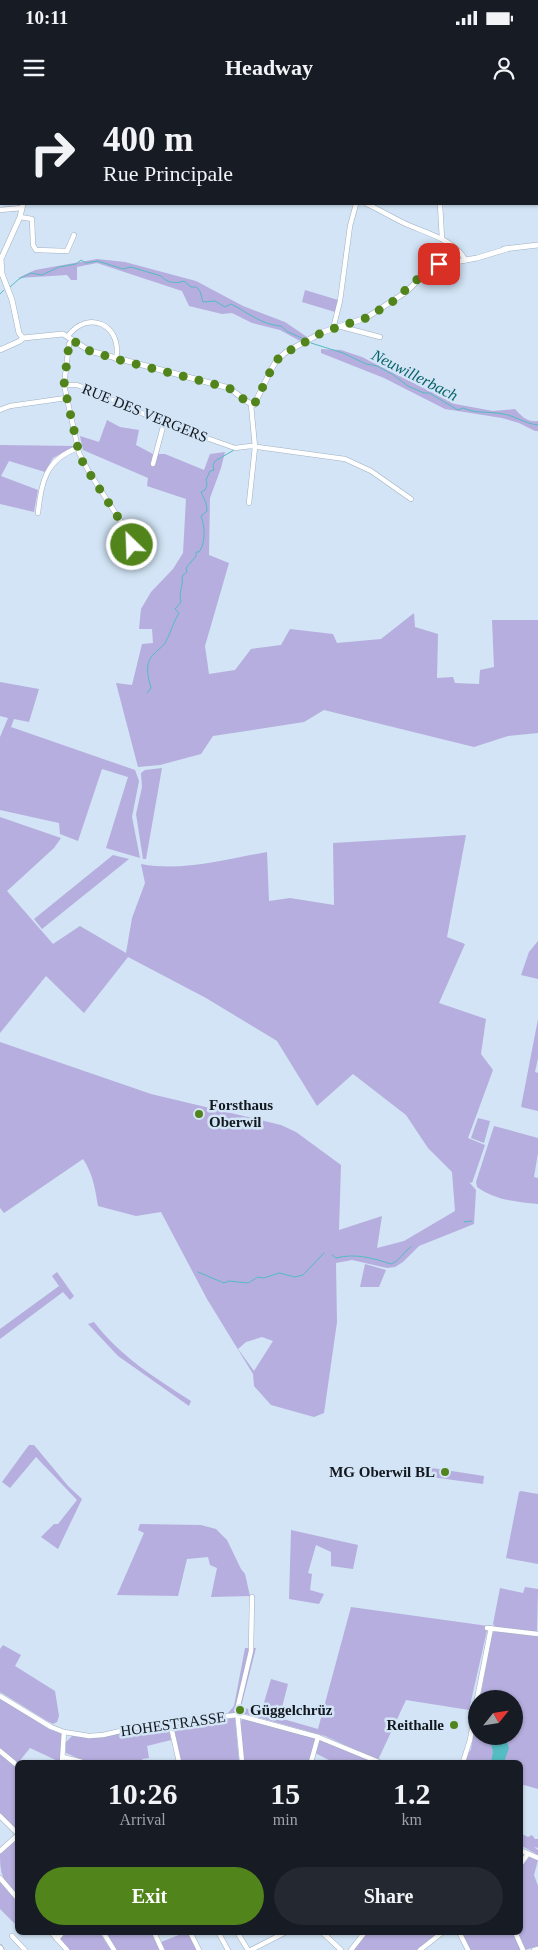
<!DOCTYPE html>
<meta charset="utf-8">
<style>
:root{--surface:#171b24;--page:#242831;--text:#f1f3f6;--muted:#9ea1a6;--accent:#51851b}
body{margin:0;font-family:"Times New Roman",serif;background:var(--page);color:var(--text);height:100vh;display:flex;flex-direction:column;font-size:19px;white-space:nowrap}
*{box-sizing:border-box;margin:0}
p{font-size:16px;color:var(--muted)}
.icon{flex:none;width:28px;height:28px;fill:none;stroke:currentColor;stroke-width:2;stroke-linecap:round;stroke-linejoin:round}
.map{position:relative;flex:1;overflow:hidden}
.sheet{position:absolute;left:15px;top:1660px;width:508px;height:175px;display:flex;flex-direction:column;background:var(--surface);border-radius:8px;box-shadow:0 1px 4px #0004}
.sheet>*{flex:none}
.top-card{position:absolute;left:0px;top:0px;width:539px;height:105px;box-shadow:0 1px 4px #0004;background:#171b24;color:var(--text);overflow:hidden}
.needle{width:32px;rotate:60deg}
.fabs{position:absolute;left:468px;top:1590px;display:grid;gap:10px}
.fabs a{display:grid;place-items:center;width:55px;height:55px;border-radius:50%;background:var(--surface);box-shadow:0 1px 4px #0004;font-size:25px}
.pin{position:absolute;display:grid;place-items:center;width:42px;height:42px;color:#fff;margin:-21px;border-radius:10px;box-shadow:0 2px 8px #0006}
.me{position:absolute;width:55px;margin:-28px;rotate:336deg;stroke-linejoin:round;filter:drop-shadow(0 0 4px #0008)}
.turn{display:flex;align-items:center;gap:18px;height:105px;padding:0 20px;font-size:22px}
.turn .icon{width:65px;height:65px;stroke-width:2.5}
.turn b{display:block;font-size:35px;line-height:42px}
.eta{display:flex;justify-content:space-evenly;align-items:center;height:85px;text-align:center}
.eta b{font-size:30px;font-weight:800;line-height:35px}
.button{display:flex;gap:10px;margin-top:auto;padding:10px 20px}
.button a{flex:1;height:58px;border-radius:30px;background:var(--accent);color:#fff;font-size:20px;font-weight:800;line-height:58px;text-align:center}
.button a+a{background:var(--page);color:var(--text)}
.status{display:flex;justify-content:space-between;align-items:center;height:35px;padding:0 25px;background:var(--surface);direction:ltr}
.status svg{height:14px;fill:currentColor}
header{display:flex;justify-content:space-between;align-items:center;height:65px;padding:0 20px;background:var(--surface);font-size:22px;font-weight:800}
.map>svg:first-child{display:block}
.green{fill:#b6aede;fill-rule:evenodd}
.water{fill:#54bcc2}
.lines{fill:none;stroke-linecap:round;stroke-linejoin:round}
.stream{stroke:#54bcc2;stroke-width:1}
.minor-casing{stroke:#9fb0c0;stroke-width:5.5}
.tertiary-casing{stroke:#9fb0c0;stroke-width:6}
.secondary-casing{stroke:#9fb0c0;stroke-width:7}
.minor{stroke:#fff;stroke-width:4.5}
.tertiary{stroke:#fff;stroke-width:5}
.secondary{stroke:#fff;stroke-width:5.5}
.route{stroke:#51851b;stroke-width:9;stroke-dasharray:0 16.2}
.poi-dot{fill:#51851b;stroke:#d2e4f5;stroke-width:2}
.labels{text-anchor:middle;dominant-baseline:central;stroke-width:5;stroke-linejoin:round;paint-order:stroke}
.street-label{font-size:15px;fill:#12181e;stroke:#d2e4f5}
.poi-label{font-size:15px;font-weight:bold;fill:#12181e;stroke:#d2e4f5;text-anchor:start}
.water-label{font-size:16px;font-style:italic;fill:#056267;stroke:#d2e4f5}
</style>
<div class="status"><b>10:11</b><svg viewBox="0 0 49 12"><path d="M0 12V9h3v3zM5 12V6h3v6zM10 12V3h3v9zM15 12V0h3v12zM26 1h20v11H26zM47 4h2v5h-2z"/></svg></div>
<header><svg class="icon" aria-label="menu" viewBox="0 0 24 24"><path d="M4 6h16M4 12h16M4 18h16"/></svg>Headway<svg class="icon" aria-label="person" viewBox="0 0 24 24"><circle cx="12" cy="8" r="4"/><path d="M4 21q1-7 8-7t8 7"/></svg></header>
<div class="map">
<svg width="538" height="1850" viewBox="0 0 538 1850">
<rect width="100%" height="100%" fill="#d2e4f5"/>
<g class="green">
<polygon points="97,159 125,162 196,181 243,206 285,222 307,237 300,241 280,230 252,223 232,213 222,214 189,206 182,191 97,163 77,167 77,180 71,180 67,175 18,178 35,170"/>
<polygon points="305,190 338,200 335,212 302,202"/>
<path d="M321 249 341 250 362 257 455 304 493 311 515 309C521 316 528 323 538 321V331H535L519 323 502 318 445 309 384 278 321 253Z"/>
<polygon points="107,320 120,327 139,330 136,345 153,354 165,354 204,370 210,354 225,352 221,368 210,398 209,455 229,463 205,546 209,574 235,570 251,549 281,545 290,529 333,534 337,543 381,539 414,513 415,527 438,534 437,578 453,577 455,583 479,584 480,570 494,567 492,520 538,520 538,633 508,636 474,647 324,610 304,622 213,636 201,654 160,665 138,667 116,583 132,585 142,544 153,543 152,529 139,529 141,509 151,492 173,469 183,453 186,399 147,386 148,378 83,350 80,336 99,342"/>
<polygon points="0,345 75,346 53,358 45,372 9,361 1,376 38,390 34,412 0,404"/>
<polygon points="0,582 39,589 29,622 14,619 11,627 135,670 139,681 132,717 140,758 106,748 128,677 102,669 78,741 60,734 59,723 0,710 0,637 8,618 0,616"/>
<polygon points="162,668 146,759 143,759 136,714 142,687 141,673 145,670"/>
<path d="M0 717 61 738 54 748 7 791 53 844 80 826 126 853 132 818 145 783 141 764C183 772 226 759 267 752L269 801 290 798 334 805 333 743 466 735 447 837 465 844 439 903 486 919 481 954 493 970 468 1038 485 1045 472 1083 469 1082 476 1090 474 1124 419 1146 403 1162 395 1167 387 1168 352 1160 336 1163 337 1222 324 1313 314 1317 271 1305 254 1286 253 1274 207 1199 161 1112 136 1116 98 1106C95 1088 93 1074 83 1059L4 1113 0 1108V942L151 994 281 1025 296 1032 341 1065 339 1130 382 1116 377 1148 404 1141 455 1111 452 1072 428 1048 406 1015 353 974 317 1006 277 941 206 898 128 857 84 913 46 876 0 933ZM262 1237 273 1241 254 1271 238 1249 246 1242Z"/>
<polygon points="113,755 129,759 42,829 34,819"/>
<polygon points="538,841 538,879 521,875 529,852"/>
<polygon points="538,919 538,958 535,972 538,973 538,1011 521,1007"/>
<polygon points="478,1018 490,1021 484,1043 471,1038"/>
<path d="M494 1026 538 1038V1053L534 1077 538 1078V1104C517 1102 494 1100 477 1087L476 1082Z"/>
<polygon points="365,1164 386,1170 379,1187 360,1187"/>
<polygon points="57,1172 74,1196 70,1200 63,1192 0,1239 0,1229 59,1186 52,1176"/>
<path d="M94 1222C121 1257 154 1277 191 1301L189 1306 118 1256 88 1224Z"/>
<polygon points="29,1345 34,1345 68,1386 82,1399 58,1449 41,1437 54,1424 58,1424 77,1400 36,1357 10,1388 2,1382"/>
<polygon points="432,1368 484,1376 483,1384 431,1377"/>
<polygon points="521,1391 538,1394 538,1464 506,1458 519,1392"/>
<polygon points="140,1424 201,1425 216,1429 227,1440 241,1469 245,1474 250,1496 211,1497 217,1468 210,1465 208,1457 187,1459 178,1496 117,1495 144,1433 138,1430"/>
<polygon points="291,1430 358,1445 353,1469 331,1466 331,1452 316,1445 308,1473 312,1474 310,1490 324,1494 319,1504 289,1499"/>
<polygon points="525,1487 538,1489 537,1532 495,1527 493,1524 500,1488 523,1493"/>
<polygon points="351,1507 488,1526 469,1610 406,1600 378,1660 325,1636 246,1614 228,1613 234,1606 245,1548 256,1548 241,1607 318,1629"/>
<polygon points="498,1530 538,1535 538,1689 524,1685 520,1687 520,1662 464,1662 471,1649 476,1618 476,1636 514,1636 514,1599 480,1599 492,1533"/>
<polygon points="3,1545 21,1555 15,1566 55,1591 59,1616 57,1622 53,1624 47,1621 0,1592 0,1549"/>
<polygon points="271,1579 288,1584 280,1615 262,1609"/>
<polygon points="0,1598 49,1629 62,1634 60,1662 30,1648 17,1664 0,1650"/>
<polygon points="235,1618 239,1662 181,1662 174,1631 177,1625"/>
<polygon points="244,1618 316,1638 309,1662 244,1662 240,1622"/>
<polygon points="164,1625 169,1629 171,1640 147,1646 149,1658 142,1659 143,1662 87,1662 66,1653 66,1642 72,1636 93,1637"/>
<polygon points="319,1641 323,1641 373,1662 333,1662 315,1653"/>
<polygon points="0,1654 17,1668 18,1729 15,1729 0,1714"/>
<polygon points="520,1733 528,1737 532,1735 535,1739 538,1739 538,1748 534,1747 538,1750 538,1755 520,1745"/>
<path d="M17 1738V1796C3 1780 0 1776 0 1754Z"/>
<polygon points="529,1757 538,1760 534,1775 538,1786 538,1846 525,1850 516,1833 520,1832 520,1769"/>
<polygon points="0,1781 17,1801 17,1824 16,1825 0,1809"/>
<polygon points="65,1833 100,1833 111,1850 69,1850 59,1838"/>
<polygon points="105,1833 152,1833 160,1850 116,1850"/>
<polygon points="184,1833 189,1833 198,1850 165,1850 161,1842"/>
<polygon points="367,1833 440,1833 417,1850 352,1850"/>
<polygon points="461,1833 514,1833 523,1850 470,1850"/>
</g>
<polygon class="water" points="496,1636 509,1636 511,1640 507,1642 509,1648 504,1662 491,1662 493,1652 491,1644"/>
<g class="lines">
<g class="stream">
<path d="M10 187 19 179 31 173 42 175 59 167 76 164 81 160 86 163 98 161 123 169 131 167 161 176C167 183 176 184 184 181L191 187H196L200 191 203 202 215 201 225 207 231 204C247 212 262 225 281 226L288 232 304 239"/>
<polyline points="0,194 4,190"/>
<path d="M311 243 343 253 366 264 377 266 392 274 408 286 424 293H429L458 310 463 308C476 314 489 311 503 314 516 316 525 324 538 325"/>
<path d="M147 593 151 588C148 577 144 563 154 554 157 550 163 547 165 543 171 533 173 522 179 513L175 509 181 502C178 492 184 486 182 476L187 472 186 468 196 456V452H199C206 442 205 427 201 416L207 411 206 403 201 392 205 390 207 385 206 380 210 371 214 370 213 365 215 361 234 350"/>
<polyline points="464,1122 472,1121"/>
<path d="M332 1155 336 1158C356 1153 372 1158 391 1164 400 1161 403 1152 411 1147"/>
<polyline points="198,1172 224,1183 229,1181 248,1183 258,1177 264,1178 279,1173 295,1177 303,1175 324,1153"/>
</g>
<g class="minor-casing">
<g id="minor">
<polyline points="191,0 192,1"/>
<path d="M367 104C380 110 393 118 406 124 423 132 456 140 465 160"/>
<polyline points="440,104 442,139"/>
<polyline points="0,110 22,108"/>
<polyline points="20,117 32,119 33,145 36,150 67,151 74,135"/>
<polyline points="342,227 380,237"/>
<polyline points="333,229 340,201 350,126 356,104"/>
<path d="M68 236C89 208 123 226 116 259"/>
<polyline points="72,240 69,244 64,285 79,353 89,372 125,428 132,445"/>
<polyline points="64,285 77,285 93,291 164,323 235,348 251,346 345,359 371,371 411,399"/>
<polyline points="0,310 10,306 66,298"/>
<polyline points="153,364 164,323"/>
<polyline points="249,403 255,347 251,305"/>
<path d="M38 413C41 382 46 359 78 348"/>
<polyline points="487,1528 538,1534"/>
<polyline points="0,1596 51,1627 64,1632 89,1636 103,1635 142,1626 237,1615 318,1637 379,1662"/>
<polyline points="477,1599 491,1528"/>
<polyline points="170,1622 179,1662"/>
<polyline points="0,1651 18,1666"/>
<polyline points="63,1657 82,1662"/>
<polyline points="62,1662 64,1632"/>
<polyline points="242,1662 237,1610 251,1551 252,1497"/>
<polyline points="311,1662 318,1637"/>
<polyline points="463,1662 470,1640 476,1606"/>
<polyline points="0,1716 18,1734"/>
<polyline points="520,1750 538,1758"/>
<polyline points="0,1751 18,1735"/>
<polyline points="520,1765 527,1755"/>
<polyline points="0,1778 18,1799"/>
<polyline points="51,1832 67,1850"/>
<polyline points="103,1832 114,1850"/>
<polyline points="154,1832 162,1850"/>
<polyline points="190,1832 199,1850"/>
<polyline points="218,1832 228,1850"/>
<polyline points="237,1832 248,1850"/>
<polyline points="322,1832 341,1850"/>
<polyline points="459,1832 468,1850"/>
<polyline points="515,1832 523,1850"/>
<polyline points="12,1836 25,1850"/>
<polyline points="57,1839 63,1832"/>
<polyline points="251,1850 286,1832"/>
<polyline points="351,1850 365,1832"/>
<polyline points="420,1850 443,1832"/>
<polyline points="534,1850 538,1849"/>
</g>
</g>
<g class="tertiary-casing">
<g id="tertiary">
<polyline points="26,1 26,0"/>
<polyline points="504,149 538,145"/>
<path d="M23 238 63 234 90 251 229 288C237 293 246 303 254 305L272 268 277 260 286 252 323 232 366 218 406 192 433 166 477 158 507 149"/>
<polyline points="23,238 19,233 12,200 2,174 1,159 20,117 23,104"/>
<polyline points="0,250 20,241 23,238"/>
</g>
</g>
<g class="secondary-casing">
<polyline id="secondary" points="0,1848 1,1850"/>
</g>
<use href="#minor" class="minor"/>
<use href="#tertiary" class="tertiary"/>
<use href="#secondary" class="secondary"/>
</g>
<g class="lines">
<path class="route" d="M132 445 125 428 84 365 79 353 64 285 69 244 72 240 90 251 116 259 229 288C237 293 246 303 254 305L272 268 280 256 323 232 366 218 391 203 430 168 439 164"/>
</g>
<g class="poi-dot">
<circle cx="199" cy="1014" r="5"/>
<circle cx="445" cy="1372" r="5"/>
<circle cx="240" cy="1610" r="5"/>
<circle cx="454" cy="1625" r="5"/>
</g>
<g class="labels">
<g class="street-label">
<text transform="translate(145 313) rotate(22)">RUE DES VERGERS</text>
<text transform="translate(173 1624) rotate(-8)">HOHESTRASSE</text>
</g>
<g class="poi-label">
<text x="209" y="1005">Forsthaus<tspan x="209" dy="17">Oberwil</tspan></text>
<text x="435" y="1372" text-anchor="end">MG Oberwil BL</text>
<text x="250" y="1610">Güggelchrüz</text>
<text x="444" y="1625" text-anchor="end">Reithalle</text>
</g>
<g class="water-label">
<text transform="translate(415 275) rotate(27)">Neuwillerbach</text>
</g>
</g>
</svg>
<div class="fabs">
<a><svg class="needle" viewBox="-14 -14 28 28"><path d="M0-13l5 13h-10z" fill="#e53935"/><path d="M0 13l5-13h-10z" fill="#9ea1a6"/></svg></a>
</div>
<div class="pin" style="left:439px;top:164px;background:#d93025"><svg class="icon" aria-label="arrive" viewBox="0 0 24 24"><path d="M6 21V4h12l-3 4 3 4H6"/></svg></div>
<svg class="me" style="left:132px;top:445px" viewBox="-20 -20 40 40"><circle r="17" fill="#51851b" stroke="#fff" stroke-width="3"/><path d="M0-11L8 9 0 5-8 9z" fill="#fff"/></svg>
<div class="top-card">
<div class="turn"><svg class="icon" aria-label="right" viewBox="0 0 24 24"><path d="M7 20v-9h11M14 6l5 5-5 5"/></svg><div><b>400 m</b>Rue Principale</div></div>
</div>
<section class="sheet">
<div class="eta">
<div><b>10:26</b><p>Arrival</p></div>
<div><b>15</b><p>min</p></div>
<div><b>1.2</b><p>km</p></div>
</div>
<div class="button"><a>Exit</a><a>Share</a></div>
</section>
</div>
